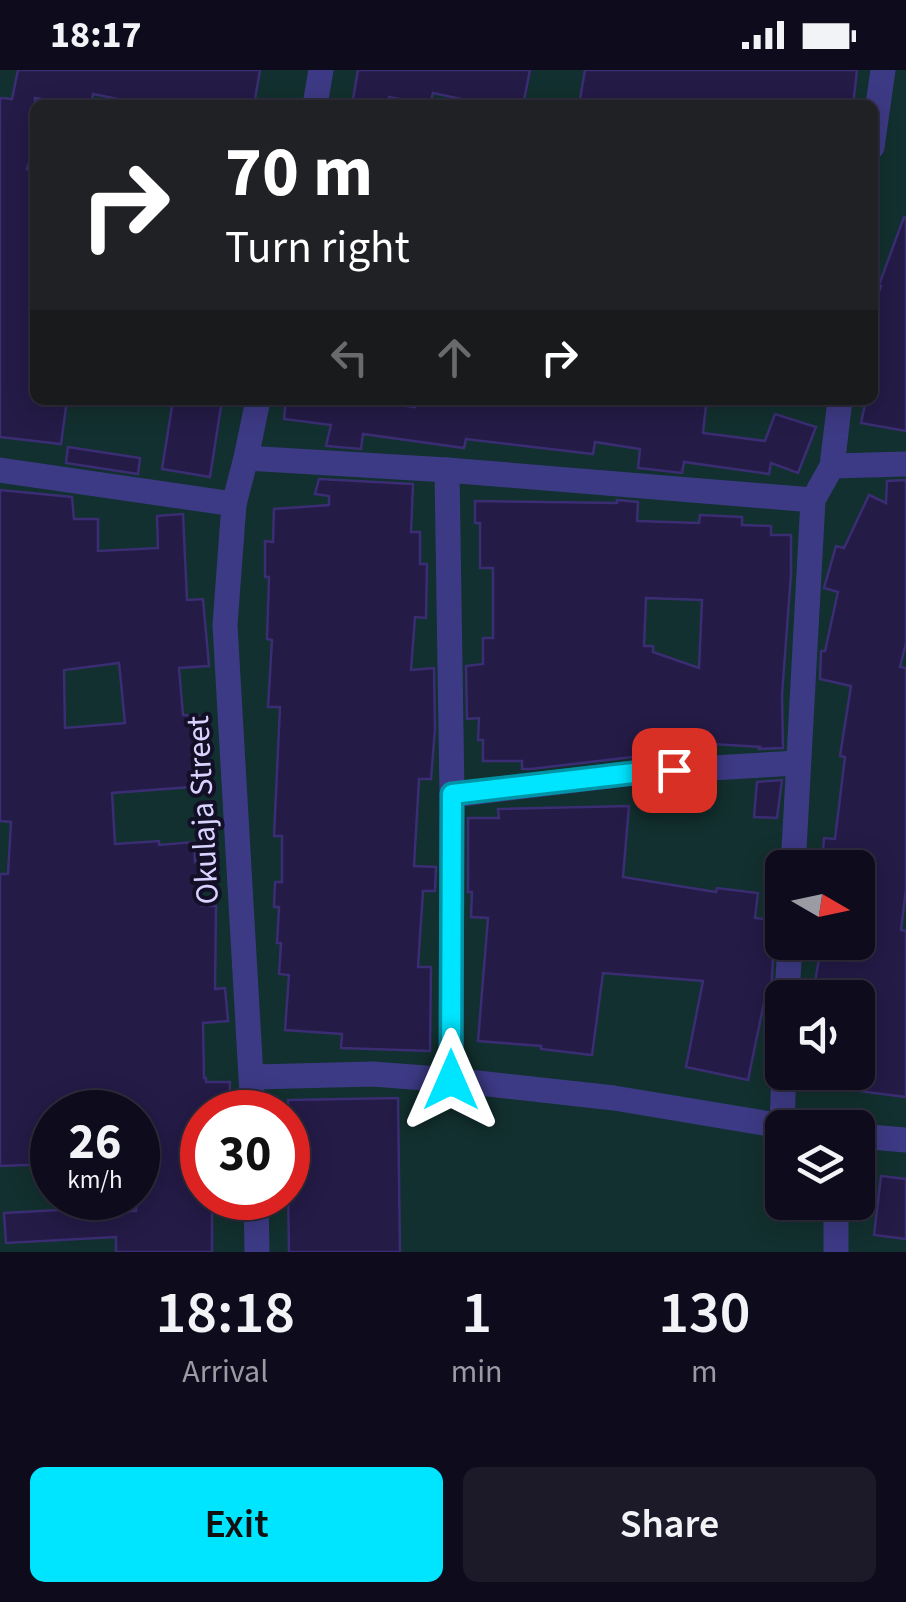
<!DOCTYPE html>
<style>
:root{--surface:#0e0b1c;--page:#1c1929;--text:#f1f3f6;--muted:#9b9ba3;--line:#2e2b3b;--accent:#00e5ff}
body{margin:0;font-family:"Source Sans 3",sans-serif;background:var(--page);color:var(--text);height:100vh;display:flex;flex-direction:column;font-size:38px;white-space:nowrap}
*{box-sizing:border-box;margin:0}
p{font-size:32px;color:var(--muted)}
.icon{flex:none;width:55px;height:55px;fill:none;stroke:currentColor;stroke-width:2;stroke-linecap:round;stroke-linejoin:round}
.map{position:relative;height:1182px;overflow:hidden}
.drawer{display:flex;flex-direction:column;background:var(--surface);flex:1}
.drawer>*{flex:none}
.guide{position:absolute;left:30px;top:30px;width:848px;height:305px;border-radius:15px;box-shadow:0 5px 25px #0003,0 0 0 2px var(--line);background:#202124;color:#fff;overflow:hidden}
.needle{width:65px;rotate:99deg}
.controls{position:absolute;left:765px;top:780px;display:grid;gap:20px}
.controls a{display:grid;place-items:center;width:110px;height:110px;border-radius:15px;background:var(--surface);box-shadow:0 5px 25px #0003,0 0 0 2px var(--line);font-size:50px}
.speed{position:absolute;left:30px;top:1020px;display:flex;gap:20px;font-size:50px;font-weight:700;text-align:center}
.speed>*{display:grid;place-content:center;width:130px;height:130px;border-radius:50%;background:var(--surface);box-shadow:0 5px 25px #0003,0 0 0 2px var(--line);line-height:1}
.speed small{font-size:25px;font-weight:400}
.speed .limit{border:15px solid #d22;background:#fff;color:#111}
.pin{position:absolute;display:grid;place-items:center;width:85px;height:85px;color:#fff;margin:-42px;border-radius:20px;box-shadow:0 5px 15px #0006}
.me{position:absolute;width:110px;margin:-55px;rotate:0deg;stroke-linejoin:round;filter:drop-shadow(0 0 8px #0008)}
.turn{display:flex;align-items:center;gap:35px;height:210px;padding:0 30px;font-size:45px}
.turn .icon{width:130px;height:130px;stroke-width:2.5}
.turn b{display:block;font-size:70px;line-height:85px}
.lanes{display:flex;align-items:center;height:95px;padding:0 30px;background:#0003;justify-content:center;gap:50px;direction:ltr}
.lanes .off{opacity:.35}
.eta{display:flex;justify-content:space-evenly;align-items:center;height:170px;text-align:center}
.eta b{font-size:60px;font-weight:600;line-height:70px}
.action{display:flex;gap:20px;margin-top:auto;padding:20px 30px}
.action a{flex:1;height:115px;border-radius:15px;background:var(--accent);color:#111;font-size:40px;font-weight:600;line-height:115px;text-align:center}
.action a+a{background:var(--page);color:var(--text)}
.status{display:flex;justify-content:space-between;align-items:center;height:70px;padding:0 50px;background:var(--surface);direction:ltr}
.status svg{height:28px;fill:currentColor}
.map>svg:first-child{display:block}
.green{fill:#12302f;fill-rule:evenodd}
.building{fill:#241b47;stroke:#3b2d73;stroke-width:2.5;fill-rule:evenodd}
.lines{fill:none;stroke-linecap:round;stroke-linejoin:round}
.minor{stroke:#3d3a85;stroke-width:25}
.route-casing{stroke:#0095a6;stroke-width:25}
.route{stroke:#00e5ff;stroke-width:18}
.labels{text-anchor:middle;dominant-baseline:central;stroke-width:8;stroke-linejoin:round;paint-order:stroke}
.street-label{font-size:32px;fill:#d9d4ff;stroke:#130f26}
</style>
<div class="status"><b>18:17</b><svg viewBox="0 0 49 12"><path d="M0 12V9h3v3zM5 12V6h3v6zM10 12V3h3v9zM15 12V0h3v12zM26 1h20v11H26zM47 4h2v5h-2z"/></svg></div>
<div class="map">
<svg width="906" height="1182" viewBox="0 0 906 1182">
<rect width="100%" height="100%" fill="#130f26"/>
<path class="green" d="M0 0H906V1182H0ZM35 35H872V330H35ZM782 798H858V872H782ZM782 928H858V1002H782ZM52 1042H138V1128H52ZM202 1042H288V1128H202ZM782 1058H858V1132H782Z"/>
<g class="building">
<polygon points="18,0 260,0 254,35 132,35 133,32 93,24 91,35 75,35 35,28 35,71 27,99 35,101 35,330 67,330 61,374 0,367 0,28 12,29"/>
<polygon points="358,0 530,0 523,35 480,35 480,33 433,23 430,35 389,27 388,35 352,35"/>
<polygon points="585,0 857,0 853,35 579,35"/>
<polygon points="904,147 906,148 906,361 861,353 866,330 872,330 872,242 881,216 879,215"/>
<polygon points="173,330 222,330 210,407 162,399"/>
<polygon points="286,330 361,330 415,337 416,330 664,330 706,336 703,363 765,371 775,344 816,357 798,403 771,393 769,404 684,392 682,403 638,398 640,379 595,372 593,384 466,369 464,378 363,364 361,379 326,376 331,355 284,349"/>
<polygon points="68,377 140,388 138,404 66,393"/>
<polygon points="319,409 413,414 411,462 420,462 420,494 427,494 426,548 415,547 411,600 434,598 435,659 431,709 419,709 414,796 436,797 435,821 423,821 418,897 431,897 430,981 341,978 342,964 285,960 289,905 279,904 281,873 277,873 279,837 274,837 275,812 282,812 282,766 274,766 280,637 268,637 272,570 267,569 269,507 265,507 265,471 273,472 274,439 329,435 329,426 315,424"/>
<polygon points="906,410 906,573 900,597 906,598 906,819 901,860 906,861 906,1027 858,1021 858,928 825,928 827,914 815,912 822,872 858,872 858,798 837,798 837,794 822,793 824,768 835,769 845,687 840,686 851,616 820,609 821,581 825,581 838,522 824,518 836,476 844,478 869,425 886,433 887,411"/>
<path d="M0 420 72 427 74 449H98V481L158 478 157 446 183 444 187 530 203 529 209 596 179 598 183 645 199 646 204 716 112 723 115 774 159 771V775L194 772 195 792 199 791 202 836H216L215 919 225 918 228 951 203 953 204 1008H206V1012H230L229 1042H202V1128H212V1182H116V1167L6 1173 4 1143 96 1138V1141H136L138 1042H52V1094L0 1096V804H8L11 752 0 751ZM119 593 125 653 65 658 64 600Z"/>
<path d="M617 430 638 432 637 451 699 453 700 445 742 447V455L771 456V465H791V504L782 625 783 678 759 679 760 677 713 674 712 682 641 686 531 699H522V691H483V670H478L479 648 467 649 466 596 483 594V568H493V498H480V453H475V431L617 433ZM646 528 702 530 699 598 653 582V576H644Z"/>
<polygon points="782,710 777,748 754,747 757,712"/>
<polygon points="710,714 710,738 679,739 678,724 644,723 644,718"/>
<polygon points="629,736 623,807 716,822 717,818 758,823 755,848 782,851 782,858 777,862 774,870 771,924 766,923 748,1010 686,997 703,911 603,903 592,985 541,979 541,976 478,971 488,848 471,847 472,822 468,822 468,748 499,748 498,739"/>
<polygon points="398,1028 400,1182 289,1182 288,1116 296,1116 296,1069 288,1069 288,1030"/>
<polygon points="881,1106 906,1109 906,1169 874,1165"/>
</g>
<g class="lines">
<g class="minor">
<polyline points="315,35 321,0"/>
<polyline points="872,77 883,0"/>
<polyline points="246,388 447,400 813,430"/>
<polyline points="832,396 906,394"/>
<polyline points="0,400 234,434"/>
<polyline points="447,400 452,725 451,1010"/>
<polyline points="452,725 642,702 798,693"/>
<polyline points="793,798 813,430 832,396 840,330"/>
<polyline points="787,928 790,872"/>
<polyline points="252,1007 373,1004 451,1010 614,1028 794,1058"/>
<polyline points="253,1042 225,555 234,434 246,388 258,330"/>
<polyline points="782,1055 784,1002"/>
<polyline points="858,1066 906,1070"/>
<polyline points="256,1128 257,1182"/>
<polyline points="836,1182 836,1132"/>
</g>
</g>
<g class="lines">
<g class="route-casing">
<polyline id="route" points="451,1010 452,724 642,702 674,700"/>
</g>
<use href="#route" class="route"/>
</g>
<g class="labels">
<g class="street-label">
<text transform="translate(203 740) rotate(-93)">Okulaja Street</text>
</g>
</g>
</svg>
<div class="controls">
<a><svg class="needle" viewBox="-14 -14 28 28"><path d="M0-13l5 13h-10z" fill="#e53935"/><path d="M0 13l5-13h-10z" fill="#9b9ba3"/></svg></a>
<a><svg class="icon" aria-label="sound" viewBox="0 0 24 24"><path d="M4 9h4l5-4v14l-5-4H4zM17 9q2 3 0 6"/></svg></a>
<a><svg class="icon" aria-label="layers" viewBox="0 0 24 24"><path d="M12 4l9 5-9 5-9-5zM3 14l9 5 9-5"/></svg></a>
</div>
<div class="speed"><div>26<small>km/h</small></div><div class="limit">30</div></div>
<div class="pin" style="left:674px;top:700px;background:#d93025"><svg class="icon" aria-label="arrive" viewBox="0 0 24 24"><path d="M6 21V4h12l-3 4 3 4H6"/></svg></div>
<svg class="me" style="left:451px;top:1010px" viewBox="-20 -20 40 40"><path d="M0-17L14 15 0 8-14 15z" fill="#00e5ff" stroke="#fff" stroke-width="4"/></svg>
<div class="guide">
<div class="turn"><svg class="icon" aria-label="right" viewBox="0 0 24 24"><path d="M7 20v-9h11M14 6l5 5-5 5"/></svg><div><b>70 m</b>Turn right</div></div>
<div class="lanes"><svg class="icon off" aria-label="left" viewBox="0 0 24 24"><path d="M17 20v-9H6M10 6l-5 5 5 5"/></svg><svg class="icon off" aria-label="ahead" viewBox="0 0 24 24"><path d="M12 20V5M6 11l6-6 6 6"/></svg><svg class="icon" aria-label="right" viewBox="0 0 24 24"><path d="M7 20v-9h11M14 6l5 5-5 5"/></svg></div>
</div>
</div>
<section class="drawer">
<div class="eta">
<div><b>18:18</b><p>Arrival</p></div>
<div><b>1</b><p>min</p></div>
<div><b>130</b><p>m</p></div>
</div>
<div class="action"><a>Exit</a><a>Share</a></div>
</section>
